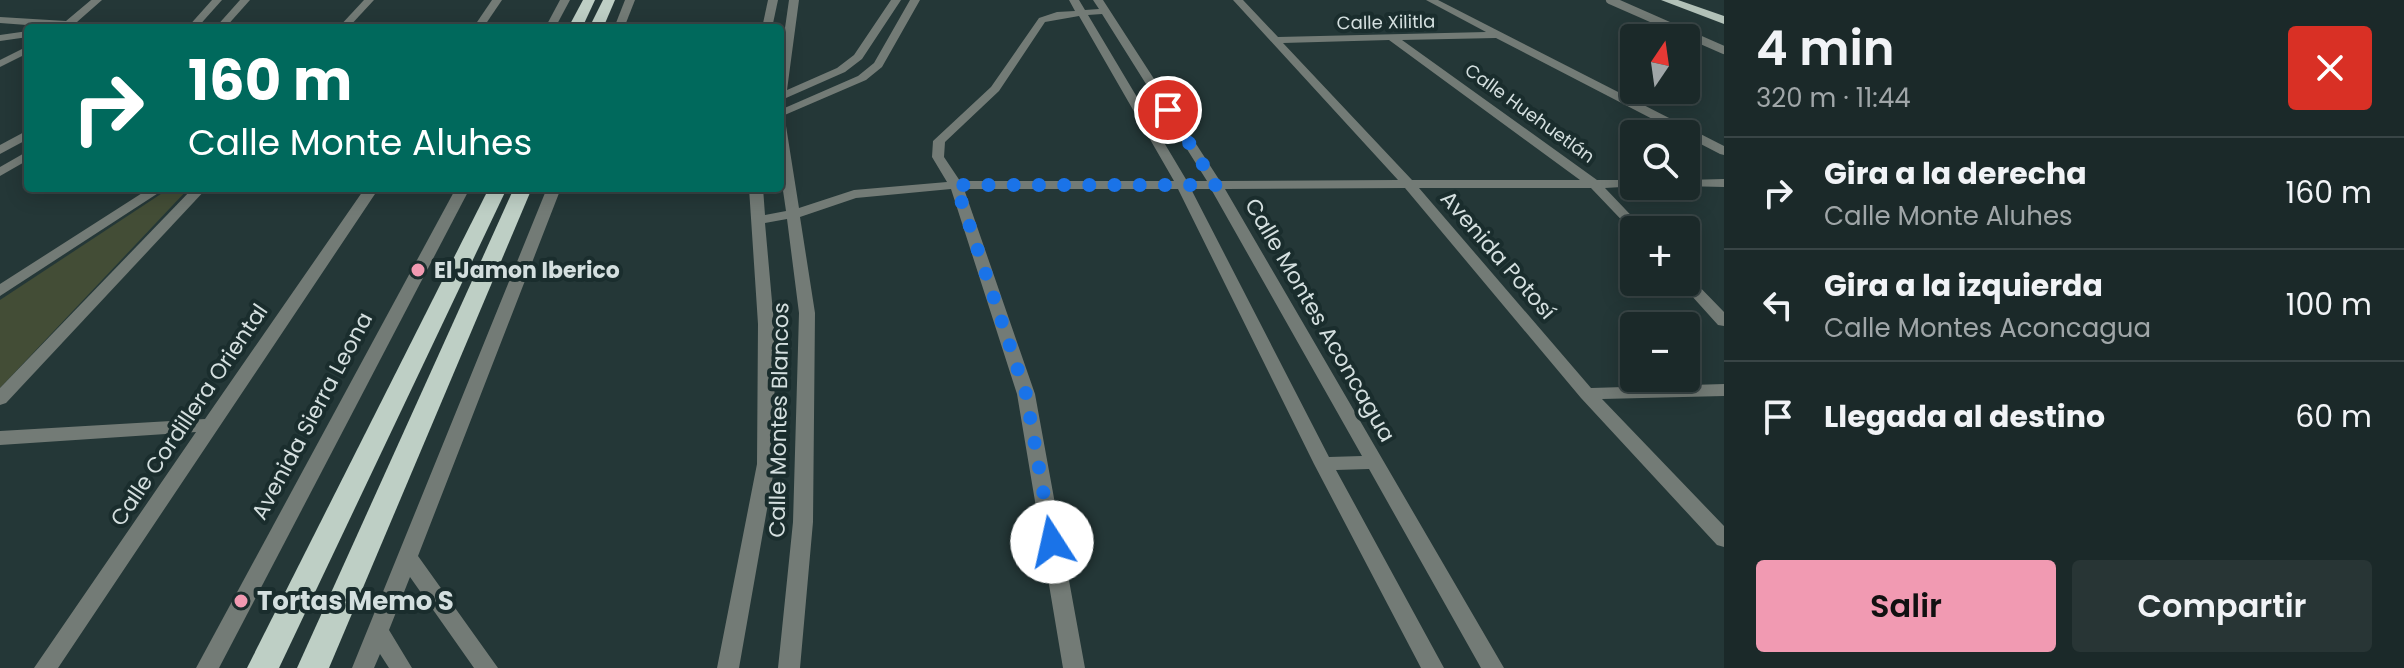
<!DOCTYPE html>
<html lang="es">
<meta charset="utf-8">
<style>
:root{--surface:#1b2929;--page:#283535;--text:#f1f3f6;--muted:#a0a6a8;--line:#394546;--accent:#f19ab2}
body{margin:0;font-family:Poppins,sans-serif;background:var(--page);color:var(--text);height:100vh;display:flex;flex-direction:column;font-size:30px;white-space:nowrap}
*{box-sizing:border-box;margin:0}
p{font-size:26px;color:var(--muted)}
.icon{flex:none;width:44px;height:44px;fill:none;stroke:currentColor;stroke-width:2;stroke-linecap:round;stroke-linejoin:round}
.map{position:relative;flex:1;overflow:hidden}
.sheet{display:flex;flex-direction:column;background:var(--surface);width:680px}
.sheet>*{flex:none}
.top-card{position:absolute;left:24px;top:24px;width:760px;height:168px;border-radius:8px;box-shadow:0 4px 20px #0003,0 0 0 2px var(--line);background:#00695c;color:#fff;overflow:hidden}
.needle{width:52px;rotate:13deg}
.fabs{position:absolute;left:1620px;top:24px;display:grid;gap:16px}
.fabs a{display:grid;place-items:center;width:80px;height:80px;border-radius:8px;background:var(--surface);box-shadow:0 4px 20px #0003,0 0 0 2px var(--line);font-size:40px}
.pin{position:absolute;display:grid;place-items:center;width:68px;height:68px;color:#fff;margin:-34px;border:4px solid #fff;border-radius:50%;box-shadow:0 2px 8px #0007}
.me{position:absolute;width:88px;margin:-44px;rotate:350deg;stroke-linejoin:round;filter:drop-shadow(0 0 6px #0008)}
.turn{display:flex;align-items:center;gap:28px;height:168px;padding:0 32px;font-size:36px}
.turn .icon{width:104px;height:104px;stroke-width:2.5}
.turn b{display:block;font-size:56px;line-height:68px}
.round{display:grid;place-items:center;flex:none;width:84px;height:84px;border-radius:8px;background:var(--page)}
.head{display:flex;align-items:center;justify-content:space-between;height:136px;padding:0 32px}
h1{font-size:48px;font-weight:600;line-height:60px}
.action{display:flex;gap:16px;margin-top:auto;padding:16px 32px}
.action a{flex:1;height:92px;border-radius:8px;background:var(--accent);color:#111;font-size:32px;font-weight:600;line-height:92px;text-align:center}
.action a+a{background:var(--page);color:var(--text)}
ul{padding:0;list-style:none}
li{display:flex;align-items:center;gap:24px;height:112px;padding:0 32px;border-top:2px solid var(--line)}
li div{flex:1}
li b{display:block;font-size:30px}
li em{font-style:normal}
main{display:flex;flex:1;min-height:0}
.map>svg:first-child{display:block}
.green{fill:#434d36}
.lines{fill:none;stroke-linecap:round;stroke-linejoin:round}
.service{stroke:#737b76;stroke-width:8}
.minor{fill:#737b76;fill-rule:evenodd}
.tertiary{fill:#737b76;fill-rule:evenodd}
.primary{fill:#b2c1b8;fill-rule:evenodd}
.trunk{fill:#becfc5;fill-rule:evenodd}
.route{stroke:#1a73e8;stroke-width:14;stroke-dasharray:0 25.2}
.poi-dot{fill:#f19ab2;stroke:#1a2d2d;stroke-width:3}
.labels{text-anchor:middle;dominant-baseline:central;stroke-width:8;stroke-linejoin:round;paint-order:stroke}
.far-street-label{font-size:18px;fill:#d4dfdf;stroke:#1a2d2d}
.street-label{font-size:22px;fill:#d4dfdf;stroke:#1a2d2d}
.poi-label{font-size:22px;font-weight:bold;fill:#d4dfdf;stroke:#1a2d2d;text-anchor:start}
.near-poi-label{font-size:26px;font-weight:bold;fill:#d4dfdf;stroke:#1a2d2d;text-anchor:start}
</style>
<main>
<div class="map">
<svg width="1724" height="668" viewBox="0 0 1724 668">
<rect width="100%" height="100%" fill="#243737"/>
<polygon class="green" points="170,188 189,188 0,388 0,300"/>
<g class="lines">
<polyline class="service" points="1610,0 1724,50"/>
<g class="minor">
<polygon points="91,0 102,0 77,22 134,25 139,28 67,28 0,23 0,17 66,21"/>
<polygon points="364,0 374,0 348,28 338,28"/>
<polygon points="492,0 502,0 483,28 473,28"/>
<polygon points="560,0 570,0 555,28 545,28"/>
<polygon points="625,0 635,0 624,28 614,28"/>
<polygon points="768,0 778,0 772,28 762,28"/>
<polygon points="789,0 799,0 787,90 837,68 854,55 891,0 901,0 862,59 845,72 786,98 784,103 780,104 780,63"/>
<polygon points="910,0 920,0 882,67 866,80 780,117 780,110 858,76 874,63"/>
<path d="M1069 0H1079L1085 10 1099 9 1093 0H1103L1220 181 1398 180 1233 0H1243L1278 37 1486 32 1426 0H1438L1724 146V155L1720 154 1496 38 1402 40 1597 180H1634V186H1639L1605 188 1645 230H1634V233L1591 188H1419L1591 388 1724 384V396L1602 399 1724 526V547L1717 545 1581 398 1405 188 1225 189 1504 668H1481L1369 469 1336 470 1444 668H1421L1314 464 1178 189H964L1035 394 1085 668H1063L1017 394 951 189 856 198 800 217 815 313 813 522 800 668H778L793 522 799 313 787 219 765 223 774 324 775 464 739 668H717L757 464 758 324 749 188H763L765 215 786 211 780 170V122L786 126 799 208 854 190 947 182 932 157 933 141 991 87 1039 18 1057 12 1075 11ZM1102 14 1207 181H1187L1088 15ZM1079 16 1174 181H960L944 157 945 142 999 91 1045 22ZM1389 40 1580 180H1412L1283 43ZM1191 189H1211L1362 456 1329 457Z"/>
<polygon points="28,31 28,37 0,41 0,35"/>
<polygon points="28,46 28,53 0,67 0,60"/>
<polygon points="1724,179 1724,187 1681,186 1686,186 1686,180"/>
<polygon points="150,188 166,188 0,296 0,284"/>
<polygon points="193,188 207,188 6,403 0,405 0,388"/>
<polygon points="365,188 379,188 58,668 34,668 196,432 0,445 0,431 205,419"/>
<polygon points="456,188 470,188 219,668 196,668"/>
<polygon points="547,188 561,188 418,556 498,668 474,668 410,577 389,630 412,668 389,668 380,654 374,668 352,668"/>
<polygon points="1686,277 1691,278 1724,312 1724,326 1718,325 1681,284 1679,282 1686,282"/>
</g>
<g class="tertiary">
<polygon points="212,0 222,0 197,28 187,28"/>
<polygon points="240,0 250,0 225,28 215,28"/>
<polygon points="28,130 28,139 0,154 0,145"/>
<polygon points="28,151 28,160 0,176 0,167"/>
</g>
<polygon class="primary" points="1661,0 1678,0 1724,16 1724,24"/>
<g class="trunk">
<polygon points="583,0 595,0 582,28 568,28"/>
<polygon points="603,0 615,0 603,28 589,28"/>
<polygon points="489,188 507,188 279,668 247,668"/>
<polygon points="514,188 532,188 329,668 297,668"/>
</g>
</g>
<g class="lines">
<polyline class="route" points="1052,542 1026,394 956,185 1216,185 1168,110"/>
</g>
<g class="poi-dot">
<circle cx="418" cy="270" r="8"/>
<circle cx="241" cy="601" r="8"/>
</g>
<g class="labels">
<g class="far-street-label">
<text transform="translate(1386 22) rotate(-1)">Calle Xilitla</text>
<text transform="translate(1530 113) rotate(36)">Calle Huehuetlán</text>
</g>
<g class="street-label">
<text transform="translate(1498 255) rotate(49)">Avenida Potosí</text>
<text transform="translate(1320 320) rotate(60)">Calle Montes Aconcagua</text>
<text transform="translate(189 415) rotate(-56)">Calle Cordillera Oriental</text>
<text transform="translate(312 416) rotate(-62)">Avenida Sierra Leona</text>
<text transform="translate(779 420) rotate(-89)">Calle Montes Blancos</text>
</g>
<g class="poi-label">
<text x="434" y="270">El Jamon Iberico</text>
</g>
<g class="near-poi-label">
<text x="257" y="601">Tortas Memo S</text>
</g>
</g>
</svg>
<div class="fabs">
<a><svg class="needle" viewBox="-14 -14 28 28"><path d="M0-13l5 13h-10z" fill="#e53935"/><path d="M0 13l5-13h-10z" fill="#a0a6a8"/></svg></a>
<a><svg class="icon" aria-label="search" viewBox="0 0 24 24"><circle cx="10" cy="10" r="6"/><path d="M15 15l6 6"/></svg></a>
<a>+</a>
<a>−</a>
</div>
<div class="pin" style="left:1168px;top:110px;background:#d93025"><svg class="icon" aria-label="arrive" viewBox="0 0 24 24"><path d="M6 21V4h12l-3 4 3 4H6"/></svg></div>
<svg class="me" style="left:1052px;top:542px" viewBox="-20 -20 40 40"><circle r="19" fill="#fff"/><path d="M0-13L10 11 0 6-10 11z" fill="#1a73e8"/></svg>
<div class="top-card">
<div class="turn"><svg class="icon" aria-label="right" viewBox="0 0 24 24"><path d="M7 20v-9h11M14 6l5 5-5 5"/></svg><div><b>160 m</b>Calle Monte Aluhes</div></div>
</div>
</div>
<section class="sheet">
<div class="head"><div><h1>4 min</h1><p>320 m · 11:44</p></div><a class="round" style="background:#d93025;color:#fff"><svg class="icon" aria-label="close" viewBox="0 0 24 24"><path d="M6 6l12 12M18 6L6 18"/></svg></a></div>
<ul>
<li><svg class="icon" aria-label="right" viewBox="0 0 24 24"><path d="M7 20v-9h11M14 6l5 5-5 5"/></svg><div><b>Gira a la derecha</b><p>Calle Monte Aluhes</p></div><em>160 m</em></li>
<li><svg class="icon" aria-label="left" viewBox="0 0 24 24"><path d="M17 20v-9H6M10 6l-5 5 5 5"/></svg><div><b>Gira a la izquierda</b><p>Calle Montes Aconcagua</p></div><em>100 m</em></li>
<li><svg class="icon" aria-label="arrive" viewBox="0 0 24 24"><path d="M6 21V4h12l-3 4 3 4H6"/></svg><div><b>Llegada al destino</b></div><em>60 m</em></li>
</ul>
<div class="action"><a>Salir</a><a>Compartir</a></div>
</section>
</main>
